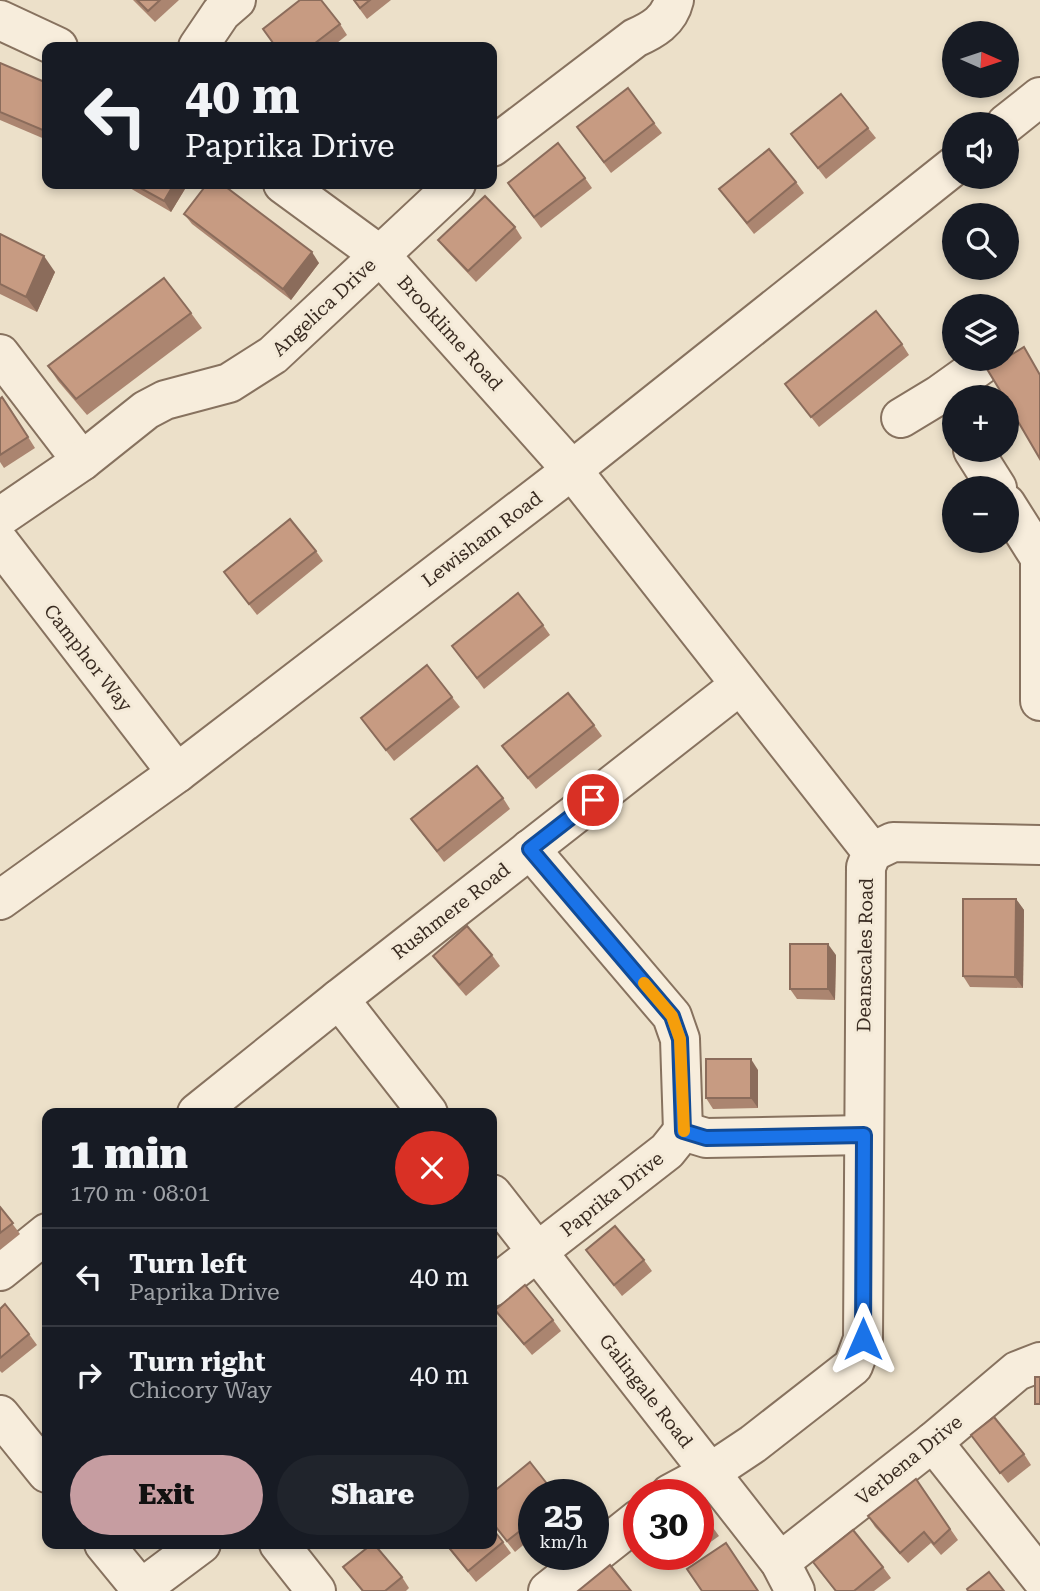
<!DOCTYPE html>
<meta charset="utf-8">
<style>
:root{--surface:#171b24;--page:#20242c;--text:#f1f3f6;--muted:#9ea1a6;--line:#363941;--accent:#c69da1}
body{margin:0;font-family:"Roboto Serif",serif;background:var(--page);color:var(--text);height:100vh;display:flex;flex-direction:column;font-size:26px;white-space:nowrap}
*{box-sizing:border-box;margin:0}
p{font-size:23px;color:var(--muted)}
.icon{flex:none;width:38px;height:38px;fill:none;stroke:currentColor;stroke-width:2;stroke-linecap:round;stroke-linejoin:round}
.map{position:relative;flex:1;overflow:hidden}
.sheet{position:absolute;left:42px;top:1108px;width:455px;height:441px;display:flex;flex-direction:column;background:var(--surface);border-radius:14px;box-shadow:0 4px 10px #0003}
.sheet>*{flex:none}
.top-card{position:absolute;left:42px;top:42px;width:455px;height:147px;border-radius:14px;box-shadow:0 4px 10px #0003;background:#171b24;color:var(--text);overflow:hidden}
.needle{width:46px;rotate:93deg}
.fabs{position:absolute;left:942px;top:21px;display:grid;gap:14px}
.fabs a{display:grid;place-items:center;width:77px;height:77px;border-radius:50%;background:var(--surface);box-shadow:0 4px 10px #0003;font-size:35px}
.speed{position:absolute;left:518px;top:1479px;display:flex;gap:14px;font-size:35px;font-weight:700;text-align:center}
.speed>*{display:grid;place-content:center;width:91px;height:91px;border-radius:50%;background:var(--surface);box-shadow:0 4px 10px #0003;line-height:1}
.speed small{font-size:18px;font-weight:400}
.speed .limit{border:10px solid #d22;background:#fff;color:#111}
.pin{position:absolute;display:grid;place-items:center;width:60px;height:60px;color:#fff;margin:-30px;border:4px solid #fff;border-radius:50%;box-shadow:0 2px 7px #0007}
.me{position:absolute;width:77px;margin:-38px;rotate:0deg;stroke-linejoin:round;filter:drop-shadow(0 0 5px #0008)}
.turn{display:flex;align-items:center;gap:24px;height:147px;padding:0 28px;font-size:32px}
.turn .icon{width:91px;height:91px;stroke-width:2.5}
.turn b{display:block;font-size:49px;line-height:60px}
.round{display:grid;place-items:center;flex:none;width:74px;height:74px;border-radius:37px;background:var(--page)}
.headline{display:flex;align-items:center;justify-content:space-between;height:119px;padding:0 28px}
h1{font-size:42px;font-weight:800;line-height:52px}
.cta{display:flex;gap:14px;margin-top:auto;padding:14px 28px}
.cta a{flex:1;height:80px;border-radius:42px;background:var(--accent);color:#111;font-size:28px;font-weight:800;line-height:80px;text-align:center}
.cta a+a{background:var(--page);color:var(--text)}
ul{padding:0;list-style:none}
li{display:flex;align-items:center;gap:21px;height:98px;padding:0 28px;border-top:2px solid var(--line)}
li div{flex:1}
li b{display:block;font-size:26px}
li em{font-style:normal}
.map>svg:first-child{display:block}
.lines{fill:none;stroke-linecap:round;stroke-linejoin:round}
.street-casing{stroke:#87725f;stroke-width:42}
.street{stroke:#f7eddc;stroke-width:38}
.wall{fill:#ab8570}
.shaded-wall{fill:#8b6c5b}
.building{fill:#c79b82;stroke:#8b6c5b;stroke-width:2}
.route-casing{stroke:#114b97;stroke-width:18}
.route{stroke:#1a73e8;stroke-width:12}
.slow{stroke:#f59e0b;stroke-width:12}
.labels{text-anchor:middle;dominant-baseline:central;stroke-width:6;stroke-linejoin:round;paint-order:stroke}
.street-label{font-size:19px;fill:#392b21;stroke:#f4ead8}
</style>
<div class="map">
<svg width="1040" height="1591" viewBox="0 0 1040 1591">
<rect width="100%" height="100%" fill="#ece0c9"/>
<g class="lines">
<g class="street-casing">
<g id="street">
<polyline points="0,20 58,47"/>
<polyline points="198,47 221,13 236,0"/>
<polyline points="1006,124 1040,97"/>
<path d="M492 147 635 38C653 30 669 21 674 0"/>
<polyline points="283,184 380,255 572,470 872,852 866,867 863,1339 853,1366 753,1444 711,1472 670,1494"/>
<polyline points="0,354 82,461"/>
<polyline points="901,418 939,395 981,365"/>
<polyline points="973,450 997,488"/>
<polyline points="1006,504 1040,558 1040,701"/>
<polyline points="0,517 82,461 146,410 165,400 229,383 273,355 456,184"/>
<polyline points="0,543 177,773"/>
<polyline points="530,849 672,1016 680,1039 683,1131"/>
<polyline points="872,852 893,842 1040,845"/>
<polyline points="0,900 177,773 572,470 954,166"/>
<polyline points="339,999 428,1113"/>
<polyline points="197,1113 339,999 740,685"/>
<polyline points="492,1194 780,1562 795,1591"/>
<polyline points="0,1271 47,1233"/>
<polyline points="492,1287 667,1151 683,1131 706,1138 864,1135"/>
<polyline points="0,1415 47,1473"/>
<polyline points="933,1442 1040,1577"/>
<polyline points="104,1544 141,1589"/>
<polyline points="279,1544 316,1591"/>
<polyline points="780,1562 933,1442 1017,1371 1040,1362"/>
<polyline points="138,1591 201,1544"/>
<polyline points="548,1591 639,1519"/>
</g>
</g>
<use href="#street" class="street"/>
</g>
<g class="wall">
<polygon points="133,0 179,0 155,22"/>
<polygon points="353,0 391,0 367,19"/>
<polygon points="340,24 347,35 332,47 276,47"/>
<polygon points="0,63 47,83 47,140 0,120"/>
<polygon points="654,123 662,133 611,173 577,127"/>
<polygon points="868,128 876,138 826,179 791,134"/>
<polygon points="585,178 592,188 541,228 515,193"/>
<polygon points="796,182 804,193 754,234 719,189"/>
<polygon points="123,184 188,184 171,212"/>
<polygon points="184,214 319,263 291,300 192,224"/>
<polygon points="515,227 522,238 476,282 446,250 438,240"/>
<polygon points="0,234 55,272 37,312 0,294"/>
<polygon points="191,313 202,328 87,415 58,381 48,366"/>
<polygon points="902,344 909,355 819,427 785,384"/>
<polygon points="0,399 10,408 35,448 4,468 0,462"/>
<polygon points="316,551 323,561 257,615 224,572"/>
<polygon points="543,625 550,635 484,689 452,646"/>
<polygon points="452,697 460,707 394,761 361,718"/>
<polygon points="594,725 602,736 536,789 502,746"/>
<polygon points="503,798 510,809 444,862 411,819"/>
<polygon points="1016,899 1024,910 1023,988 970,987 963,976"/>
<polygon points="492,955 500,966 466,996 441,967 433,956"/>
<polygon points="836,955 835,1000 797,999 790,989"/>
<polygon points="758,1070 758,1108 713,1109 706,1098"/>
<polygon points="0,1207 20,1234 0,1250"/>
<polygon points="586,1250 644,1260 652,1271 622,1296"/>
<polygon points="0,1309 29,1334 37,1345 2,1373 0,1371"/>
<polygon points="495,1310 553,1320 561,1331 532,1355"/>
<polygon points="971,1435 1024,1454 1031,1465 1008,1483"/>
<polygon points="916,1479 958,1540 941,1555 931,1543 908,1563 875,1527 868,1516"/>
<polygon points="492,1493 534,1494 534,1536 515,1552 492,1523"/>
<polygon points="698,1507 719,1536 698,1551"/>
<polygon points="503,1542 511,1553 476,1582 445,1544 492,1544"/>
<polygon points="674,1554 695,1554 682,1564"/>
<polygon points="813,1562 883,1567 891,1578 874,1591 835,1591"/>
<polygon points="343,1567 402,1577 409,1588 406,1591 362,1591"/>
</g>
<g class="shaded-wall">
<polygon points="174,184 188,184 171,212 164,201"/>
<polygon points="312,252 319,263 291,300 283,289"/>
<polygon points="44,256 55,272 37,312 26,297"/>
<polygon points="1016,899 1024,910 1023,988 1015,977"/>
<polygon points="828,944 836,955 835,1000 828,989"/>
<polygon points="751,1059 758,1070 758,1108 751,1098"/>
</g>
<g class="building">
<polygon points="137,0 160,0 148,11"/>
<polygon points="300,0 321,0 340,24 310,47 276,47 263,29"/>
<polygon points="354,0 370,0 360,8"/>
<polygon points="0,63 47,83 47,125 45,131 0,112"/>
<polygon points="628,88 654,123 604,162 577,127"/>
<polygon points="841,94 868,128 818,168 791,134"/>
<polygon points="558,143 585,178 534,217 508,183"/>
<polygon points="769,149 796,182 747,223 719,189"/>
<polygon points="133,184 174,184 164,201"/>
<polygon points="207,184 222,184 312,252 283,289 184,214"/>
<polygon points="485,196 515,227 468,271 438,240"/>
<polygon points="0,234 44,256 26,297 0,284"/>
<polygon points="164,278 191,313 76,399 48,366"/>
<polygon points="876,311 902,344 811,417 785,384"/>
<polygon points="1024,347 1040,375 1040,459 1006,401 1006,397 1004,397 987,369 1004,359 1006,359 1006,358"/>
<polygon points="2,397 28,437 0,455 0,399"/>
<polygon points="290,519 316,551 249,604 224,572"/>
<polygon points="518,593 543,625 477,678 452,646"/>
<polygon points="427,665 452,697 386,750 361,718"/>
<polygon points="568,693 594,725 528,778 502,746"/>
<polygon points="477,766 503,798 437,851 411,819"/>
<polygon points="963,899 1016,899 1015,977 963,976"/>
<polygon points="467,926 492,955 459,985 433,956"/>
<rect x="790" y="944" width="38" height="45"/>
<rect x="706" y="1059" width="45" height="39"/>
<polygon points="0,1207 13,1223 0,1233"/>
<polygon points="615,1226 644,1260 614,1285 586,1250"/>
<polygon points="525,1285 553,1320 524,1344 495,1310"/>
<polygon points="5,1304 29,1334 0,1358 0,1309"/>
<rect x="1035" y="1377" width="5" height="27"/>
<polygon points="994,1417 1024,1454 1000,1473 971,1435"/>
<polygon points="530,1462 555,1494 534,1494 534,1520 507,1541 492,1522 492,1493"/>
<polygon points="916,1479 950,1529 934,1544 924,1532 900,1553 868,1516"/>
<polygon points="698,1507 712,1525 698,1535"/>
<polygon points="492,1528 503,1542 468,1571 446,1544 492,1544"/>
<polygon points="853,1530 883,1567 854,1591 836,1591 813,1562"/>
<polygon points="726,1543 758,1591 702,1591 687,1569"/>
<polygon points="372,1544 374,1544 402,1577 385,1591 363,1591 343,1567"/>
<polygon points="610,1565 631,1591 578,1591"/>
<polygon points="989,1572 1004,1591 968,1591 967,1589"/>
</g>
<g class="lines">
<g class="route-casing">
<polyline id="route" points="593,800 530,849 672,1016 680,1039 683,1131 706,1138 864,1135 863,1339"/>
</g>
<use href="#route" class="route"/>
<polyline class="slow" points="644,983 672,1016 680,1039 684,1131"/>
</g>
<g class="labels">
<g class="street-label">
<text transform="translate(324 307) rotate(-43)">Angelica Drive</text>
<text transform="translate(450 333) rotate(48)">Brooklime Road</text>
<text transform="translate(482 539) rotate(-37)">Lewisham Road</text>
<text transform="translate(88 658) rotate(52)">Camphor Way</text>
<text transform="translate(451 911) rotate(-38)">Rushmere Road</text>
<text transform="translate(865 955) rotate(-89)">Deanscales Road</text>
<text transform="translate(612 1194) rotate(-38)">Paprika Drive</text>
<text transform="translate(646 1391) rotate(52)">Galingale Road</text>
<text transform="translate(909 1460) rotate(-39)">Verbena Drive</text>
</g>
</g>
</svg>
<div class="fabs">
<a><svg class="needle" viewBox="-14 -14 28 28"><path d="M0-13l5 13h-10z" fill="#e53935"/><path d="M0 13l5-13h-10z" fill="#9ea1a6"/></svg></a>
<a><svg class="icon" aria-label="sound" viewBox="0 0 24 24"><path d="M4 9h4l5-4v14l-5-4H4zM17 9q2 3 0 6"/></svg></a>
<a><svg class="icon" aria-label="search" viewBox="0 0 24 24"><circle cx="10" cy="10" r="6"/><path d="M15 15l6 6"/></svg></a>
<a><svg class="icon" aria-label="layers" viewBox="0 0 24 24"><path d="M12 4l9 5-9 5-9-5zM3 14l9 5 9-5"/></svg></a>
<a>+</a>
<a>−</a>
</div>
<div class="speed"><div>25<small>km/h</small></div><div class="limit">30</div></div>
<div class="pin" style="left:593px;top:800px;background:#d93025"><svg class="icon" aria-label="arrive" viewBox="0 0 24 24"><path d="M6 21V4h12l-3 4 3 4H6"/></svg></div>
<svg class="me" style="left:863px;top:1339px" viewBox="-20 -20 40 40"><path d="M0-17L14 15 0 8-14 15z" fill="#1a73e8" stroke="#fff" stroke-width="4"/></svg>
<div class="top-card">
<div class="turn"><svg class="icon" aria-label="left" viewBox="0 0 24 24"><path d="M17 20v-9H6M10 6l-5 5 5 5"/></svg><div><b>40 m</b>Paprika Drive</div></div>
</div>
<section class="sheet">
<div class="headline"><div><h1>1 min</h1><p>170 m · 08:01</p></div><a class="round" style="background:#d93025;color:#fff"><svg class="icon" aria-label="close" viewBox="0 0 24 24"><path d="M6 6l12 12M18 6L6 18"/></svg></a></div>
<ul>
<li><svg class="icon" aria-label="left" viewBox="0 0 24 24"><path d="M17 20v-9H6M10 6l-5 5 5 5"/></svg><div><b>Turn left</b><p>Paprika Drive</p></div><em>40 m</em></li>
<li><svg class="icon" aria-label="right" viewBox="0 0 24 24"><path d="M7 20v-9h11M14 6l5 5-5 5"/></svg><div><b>Turn right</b><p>Chicory Way</p></div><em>40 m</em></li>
</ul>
<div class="cta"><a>Exit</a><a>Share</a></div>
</section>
</div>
